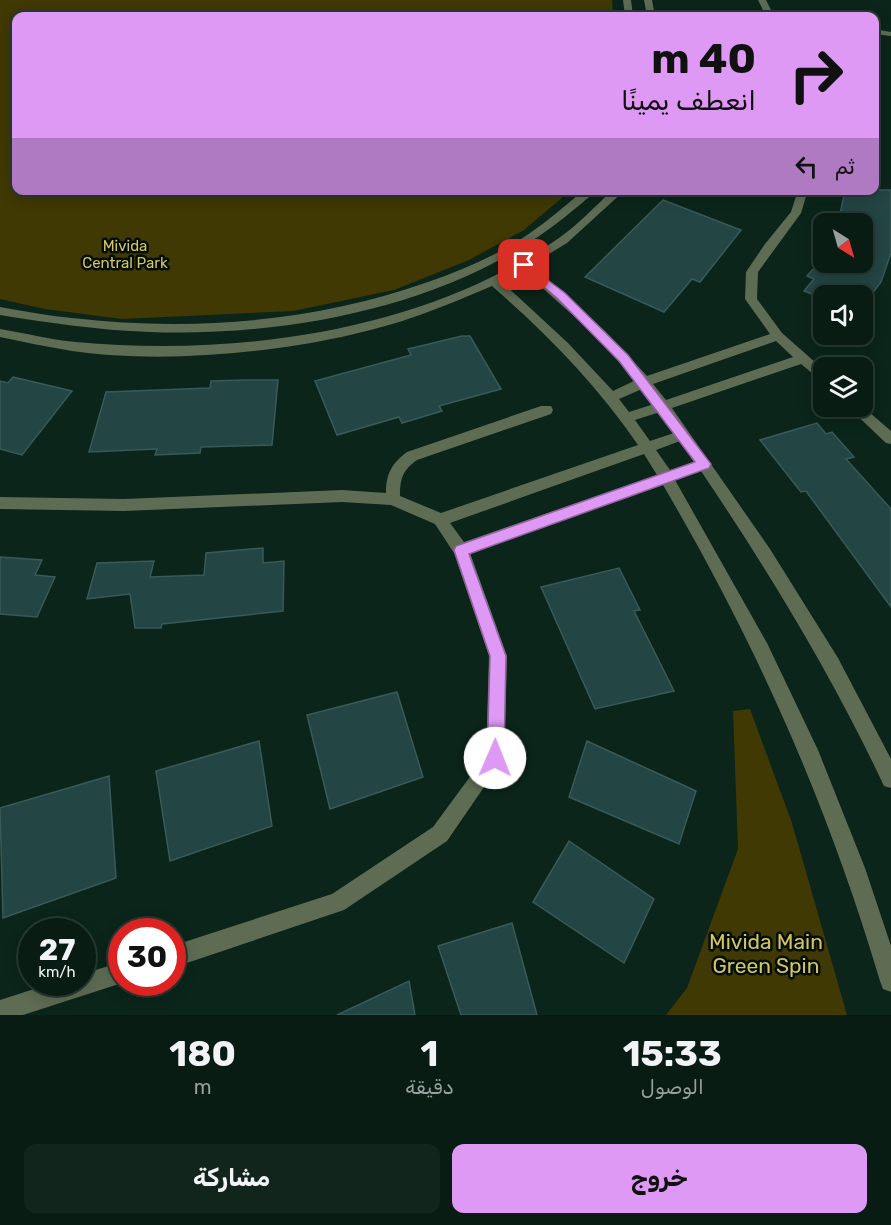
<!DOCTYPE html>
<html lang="ar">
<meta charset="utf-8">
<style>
:root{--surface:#081c14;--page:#11251d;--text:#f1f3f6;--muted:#98a1a0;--line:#293a34;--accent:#dd99f4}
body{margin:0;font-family:Rubik,Cairo,sans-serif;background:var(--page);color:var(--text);direction:rtl;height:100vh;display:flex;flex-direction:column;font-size:22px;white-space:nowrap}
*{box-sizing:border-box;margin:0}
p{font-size:20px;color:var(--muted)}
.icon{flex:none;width:33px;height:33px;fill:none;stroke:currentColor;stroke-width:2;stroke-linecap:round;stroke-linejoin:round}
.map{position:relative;height:1015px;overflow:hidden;direction:ltr}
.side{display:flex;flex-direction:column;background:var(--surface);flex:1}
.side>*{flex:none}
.banner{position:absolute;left:12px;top:12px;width:867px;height:183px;border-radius:12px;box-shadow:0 3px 15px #0003,0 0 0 2px var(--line);direction:rtl;background:#dd99f4;color:#111;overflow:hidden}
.needle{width:39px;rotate:143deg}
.fabs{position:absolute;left:813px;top:213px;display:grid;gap:12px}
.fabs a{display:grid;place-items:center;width:60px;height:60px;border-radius:12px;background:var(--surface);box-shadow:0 3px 15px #0003,0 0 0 2px var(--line);font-size:30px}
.speed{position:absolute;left:18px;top:918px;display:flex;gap:12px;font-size:30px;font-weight:700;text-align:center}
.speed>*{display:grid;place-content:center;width:78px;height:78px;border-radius:50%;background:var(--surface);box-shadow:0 3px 15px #0003,0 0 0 2px var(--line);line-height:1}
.speed small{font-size:15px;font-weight:400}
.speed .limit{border:9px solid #d22;background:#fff;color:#111}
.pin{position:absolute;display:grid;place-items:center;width:51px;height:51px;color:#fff;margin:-26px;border-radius:12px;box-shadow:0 3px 9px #0006}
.me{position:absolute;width:66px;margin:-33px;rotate:1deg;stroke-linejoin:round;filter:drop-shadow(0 0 4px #0008)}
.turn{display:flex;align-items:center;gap:21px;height:126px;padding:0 24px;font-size:27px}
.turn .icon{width:78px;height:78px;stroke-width:2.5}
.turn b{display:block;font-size:42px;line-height:51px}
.then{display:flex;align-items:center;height:57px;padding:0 24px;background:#0003;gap:12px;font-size:22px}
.eta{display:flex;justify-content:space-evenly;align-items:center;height:102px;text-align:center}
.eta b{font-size:36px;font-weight:700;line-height:42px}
.button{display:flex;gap:12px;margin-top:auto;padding:12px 24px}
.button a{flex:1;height:69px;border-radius:12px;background:var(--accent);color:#111;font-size:24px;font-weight:700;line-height:69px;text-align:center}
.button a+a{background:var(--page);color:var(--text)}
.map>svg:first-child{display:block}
.green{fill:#403904}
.building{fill:#234544;stroke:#385a59;stroke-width:1.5}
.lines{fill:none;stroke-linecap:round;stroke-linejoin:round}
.minor{fill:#5e6c54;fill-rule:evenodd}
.route{fill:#dd99f4;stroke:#90639f;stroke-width:1.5}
.labels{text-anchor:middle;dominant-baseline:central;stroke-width:5;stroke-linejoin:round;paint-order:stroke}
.far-park-label{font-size:15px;fill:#d3c561;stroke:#030c07}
.near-park-label{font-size:21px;fill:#d3c561;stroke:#030c07}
</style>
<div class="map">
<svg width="891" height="1015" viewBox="0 0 891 1015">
<rect width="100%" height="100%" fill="#0b251a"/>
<g class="green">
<polygon points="0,0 612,0 613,16 16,16 16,190 570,191 524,230 469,260 394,290 293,311 122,319 45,309 0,299"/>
<polygon points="750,709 792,823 847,1015 666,1015 687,988 738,849 733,711"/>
</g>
<g class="building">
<polygon points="845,190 891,190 891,253 881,282 862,307 862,296 824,296 824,299 804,291 814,279 807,276 824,257 824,262 862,262 862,224 838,224"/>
<polygon points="663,200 741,230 700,282 692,279 664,312 585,277"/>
<polygon points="462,336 470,336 501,389 439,406 442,411 402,423 399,417 337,435 315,381 411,355 408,349"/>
<polygon points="13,377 72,391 22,455 0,449 0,381 8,383"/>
<polygon points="245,380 278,380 272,445 201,447 200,453 155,455 157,449 89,452 106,392 210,388 211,381"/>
<polygon points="817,423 826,434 832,432 854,457 846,459 891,509 891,607 806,491 801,492 760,440"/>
<polygon points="263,548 263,563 284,561 283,611 162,624 161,628 135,628 130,594 87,599 97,563 154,561 150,577 204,575 206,553"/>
<polygon points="0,557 42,560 35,575 55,577 37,617 0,614"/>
<polygon points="619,568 640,610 634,611 674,691 595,709 541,587"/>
<polygon points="397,692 423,777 330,809 307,715"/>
<polygon points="259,741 272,826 170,861 156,771"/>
<polygon points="587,741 696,791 679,844 569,797"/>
<polygon points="109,776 116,878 3,918 0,808"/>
<polygon points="569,841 654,899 624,963 533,902"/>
<polygon points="512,923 537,1015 461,1015 438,946"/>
<polygon points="409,981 415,1015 337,1015"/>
</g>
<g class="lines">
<g class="minor">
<polygon points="623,0 631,0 633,16 625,16"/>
<polygon points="644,0 652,0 655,16 647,16"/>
<polygon points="758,0 766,0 774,16 766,16"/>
<polygon points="874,29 891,32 891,36 874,34"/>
<path d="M584 190H596C587 200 575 208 565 217 454 306 288 337 149 332 98 330 49 323 0 315V307C24 311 48 316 72 318 191 332 315 322 428 282 463 270 500 254 530 233 549 220 566 205 584 190Z"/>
<path d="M613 190H625L567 243 531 265 605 331 647 376 770 334 745 299 746 272 765 244 791 212 798 190H808L801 213 758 272 757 299 782 333 824 370V383L801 364 672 408 770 549 838 658 891 759V788L884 786C832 675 769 572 701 471L675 480 767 643 818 750 865 868 891 946V992L883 989 880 981C827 803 757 645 663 485L470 553 507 656 504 758 447 841 344 910 172 968V946L332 894 433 827 486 755 489 656 454 553 435 524 391 505 342 502 124 511 0 509V497L124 499 342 490 386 493C386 474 392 463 407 452L541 406H551L553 410 551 414 417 460C403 470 400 478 400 496L441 513 638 445C597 385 547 334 492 286 468 296 445 306 420 315 322 350 175 366 72 351 48 347 24 342 0 337V329C25 333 51 340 76 342 237 357 423 332 559 238 578 225 595 206 613 190ZM522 270 584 325 636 380 613 391 568 343 502 282ZM776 341 793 357 666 400 653 384ZM642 389 654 404 629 412 619 399ZM660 412 674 433 650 441 635 420ZM680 441 694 462 670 470 656 450ZM644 454 657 475 464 542 450 523Z"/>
<polygon points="847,406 862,406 891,431 891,444 886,443"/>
<polygon points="122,962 122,982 125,982 23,1015 0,1015 0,1000 56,982 82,982 82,974"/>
</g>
</g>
<polygon class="route" points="524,262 565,293 628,355 711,464 709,468 469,554 506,656 504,758 501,764 495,766 489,764 487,758 490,656 454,550 456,546 695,462 619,361 557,298 521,268 521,263"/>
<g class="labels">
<g class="far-park-label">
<text x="125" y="246">Mivida<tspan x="125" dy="17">Central Park</tspan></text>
</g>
<g class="near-park-label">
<text x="766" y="941">Mivida Main<tspan x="766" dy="24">Green Spin</tspan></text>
</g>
</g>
</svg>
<div class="fabs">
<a><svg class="needle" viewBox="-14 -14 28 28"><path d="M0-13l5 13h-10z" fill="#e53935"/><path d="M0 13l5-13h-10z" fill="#98a1a0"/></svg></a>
<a><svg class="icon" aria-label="sound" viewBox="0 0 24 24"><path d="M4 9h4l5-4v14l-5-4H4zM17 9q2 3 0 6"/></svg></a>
<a><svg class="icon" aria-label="layers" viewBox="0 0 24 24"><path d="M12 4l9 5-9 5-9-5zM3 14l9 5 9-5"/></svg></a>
</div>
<div class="speed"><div>27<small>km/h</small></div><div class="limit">30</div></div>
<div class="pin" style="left:524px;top:265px;background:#d93025"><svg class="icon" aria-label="arrive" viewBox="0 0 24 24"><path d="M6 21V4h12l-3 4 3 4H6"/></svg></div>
<svg class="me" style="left:495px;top:758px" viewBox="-20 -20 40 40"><circle r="19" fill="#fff"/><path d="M0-13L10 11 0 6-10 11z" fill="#dd99f4"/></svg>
<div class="banner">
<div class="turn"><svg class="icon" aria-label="right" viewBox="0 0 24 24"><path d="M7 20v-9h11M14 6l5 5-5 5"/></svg><div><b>40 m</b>انعطف يمينًا</div></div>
<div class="then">ثم<svg class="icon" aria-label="left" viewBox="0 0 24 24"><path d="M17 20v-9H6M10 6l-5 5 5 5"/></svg></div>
</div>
</div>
<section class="side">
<div class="eta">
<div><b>15:33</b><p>الوصول</p></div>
<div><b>1</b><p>دقيقة</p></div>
<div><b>180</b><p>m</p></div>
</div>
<div class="button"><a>خروج</a><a>مشاركة</a></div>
</section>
